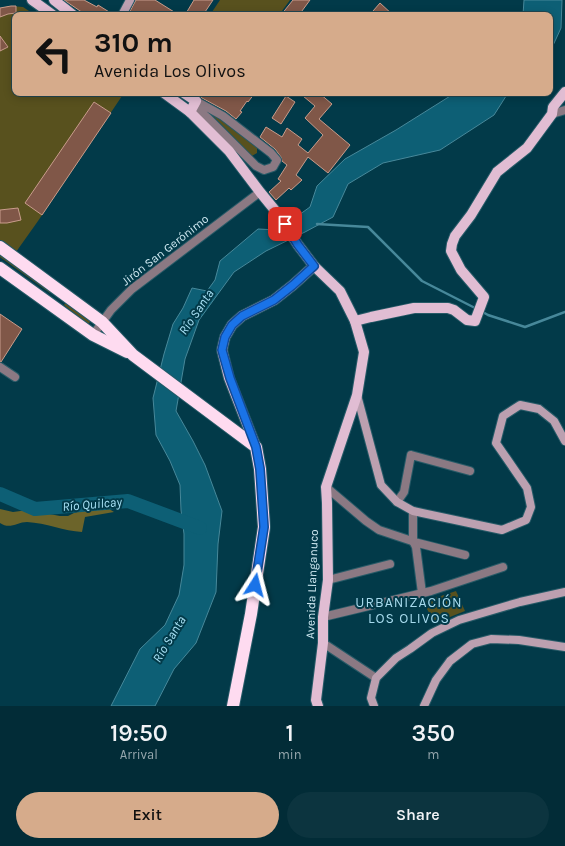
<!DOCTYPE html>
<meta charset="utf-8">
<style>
:root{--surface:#022c37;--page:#0c343f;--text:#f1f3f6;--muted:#96a7ad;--line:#234852;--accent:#d6ab8b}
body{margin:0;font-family:Karla,sans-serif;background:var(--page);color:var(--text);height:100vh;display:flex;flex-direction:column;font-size:15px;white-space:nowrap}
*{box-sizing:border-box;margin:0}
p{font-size:13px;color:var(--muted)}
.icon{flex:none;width:22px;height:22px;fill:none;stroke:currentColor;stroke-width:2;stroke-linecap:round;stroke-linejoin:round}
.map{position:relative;height:706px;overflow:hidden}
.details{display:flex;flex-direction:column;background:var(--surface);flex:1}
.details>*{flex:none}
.top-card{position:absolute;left:12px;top:12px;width:541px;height:84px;border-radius:8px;box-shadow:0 2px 10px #0003,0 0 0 1px var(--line);background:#d6ab8b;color:#111;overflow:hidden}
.pin{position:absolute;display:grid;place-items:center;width:34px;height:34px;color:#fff;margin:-17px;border-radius:8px;box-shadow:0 2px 6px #0006}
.me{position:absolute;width:44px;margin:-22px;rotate:9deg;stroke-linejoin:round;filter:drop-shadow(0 0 3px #0008)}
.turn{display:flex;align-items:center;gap:14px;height:84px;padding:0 16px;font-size:18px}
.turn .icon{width:52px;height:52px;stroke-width:2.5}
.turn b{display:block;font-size:28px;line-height:34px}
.eta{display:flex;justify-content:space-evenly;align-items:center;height:68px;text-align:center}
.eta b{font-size:24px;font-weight:600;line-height:28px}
.primary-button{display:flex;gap:8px;margin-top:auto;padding:8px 16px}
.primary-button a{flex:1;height:46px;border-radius:24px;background:var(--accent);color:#111;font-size:16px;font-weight:600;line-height:46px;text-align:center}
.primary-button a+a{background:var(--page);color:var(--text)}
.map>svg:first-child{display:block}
.green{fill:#58511e}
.forest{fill:#6c642a}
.water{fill:#0d5f75;stroke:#47889a}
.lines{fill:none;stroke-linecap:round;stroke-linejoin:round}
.stream{stroke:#47889a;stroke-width:2.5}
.river{stroke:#0d5f75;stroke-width:14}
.building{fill:#805748;stroke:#c89c8b}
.street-casing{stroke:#275a67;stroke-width:10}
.secondary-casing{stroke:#275a67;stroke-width:10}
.primary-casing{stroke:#275a67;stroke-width:12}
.highway-casing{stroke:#275a67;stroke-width:14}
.street{stroke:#8b7983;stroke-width:8}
.secondary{stroke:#bca0b0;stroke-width:8}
.primary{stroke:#e1bdd3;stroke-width:10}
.highway{stroke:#fedbf0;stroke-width:12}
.route-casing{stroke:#114b97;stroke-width:10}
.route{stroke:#1a73e8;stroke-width:7}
.labels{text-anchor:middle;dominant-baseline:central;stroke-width:4;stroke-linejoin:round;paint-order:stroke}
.street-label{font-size:12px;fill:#cfe9f2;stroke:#023a49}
.water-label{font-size:13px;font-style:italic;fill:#a9e2f6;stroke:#023a49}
.quarter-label{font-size:14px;letter-spacing:1px;fill:#a7daed;stroke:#023a49}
</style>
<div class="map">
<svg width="565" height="706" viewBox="0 0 565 706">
<rect width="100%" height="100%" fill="#023a49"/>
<g class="green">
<polygon points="220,0 290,0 279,15 210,15"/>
<polygon points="11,6 23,7 35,15 15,15 15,93 124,93 38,221 16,252 0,240 0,8"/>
<polygon points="209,112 230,125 257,147 257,153 252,156"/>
<polygon points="0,250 53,288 50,293 0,257"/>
<polygon points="68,299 92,320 88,324 64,305"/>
<polygon points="456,591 465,611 435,623 423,602"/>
</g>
<path class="forest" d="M96 507H106L114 512 85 517 82 532C64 531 46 523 27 522 17 522 10 530 0 523V509L13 512 28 510 60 516H68L74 513Z"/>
<g class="water">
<polygon points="524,0 562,0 561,28 550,52 550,15 523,15"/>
<polygon points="455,93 508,93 494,115 440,150 383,163 348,184 333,217 305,232 266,251 234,272 215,298 199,320 185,359 176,411 193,441 205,465 222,511 218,544 216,592 196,643 174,669 155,706 111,706 140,649 165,625 179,595 184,565 184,534 181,510 180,485 170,461 156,435 153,398 164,354 173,324 183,308 192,288 207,291 215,280 220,261 258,229 278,230 310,207 317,186 345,159 396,130"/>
</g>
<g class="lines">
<g class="stream">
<polyline points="317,224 368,227 422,281 477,309"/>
<polyline points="481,311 488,315 525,327 565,312"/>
</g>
<polyline class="river" points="0,494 35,509 128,501 200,528"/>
</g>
<g class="building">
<polygon points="64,0 84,0 97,7 98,5 114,15 86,15"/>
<polygon points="136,0 155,0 179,15 128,15"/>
<polygon points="194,0 213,0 203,15 185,15"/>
<polygon points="293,0 310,0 299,15 281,15"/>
<polygon points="380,3 393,15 377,15 373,11"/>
<polygon points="11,6 16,6 16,13 8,14 0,17 0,8"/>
<polygon points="0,36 8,47 0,51"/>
<polygon points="196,93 255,93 248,102 247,101 240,111 242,112 236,119 226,111 202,98"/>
<polygon points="306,93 319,93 332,104 319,119 350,145 328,173 308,157 296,175 302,180 291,190 289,188 276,200 269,192 281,181 278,179 287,165 282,161 281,157 275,149 260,137 266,127 282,137 287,128 302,139 298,145 308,153 323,135 305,118 315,106 303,96"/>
<polygon points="286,96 295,102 281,124 272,118"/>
<polygon points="94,102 111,113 42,215 25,203"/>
<polygon points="18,208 21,220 7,223 0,223 0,210"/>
<polygon points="0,314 22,329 1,362 0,362"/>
</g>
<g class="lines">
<g class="street-casing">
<g id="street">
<polyline points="193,105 208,118 256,166 264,170 273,167 277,160 271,153 223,116 196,101"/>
<polyline points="552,114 565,110"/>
<polyline points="93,335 111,310 132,289 260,192"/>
<polyline points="0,367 15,377"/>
<polyline points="326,487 366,521 379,530 418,543 465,555"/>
<polyline points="397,502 404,492 411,455 470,471"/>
<polyline points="413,511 413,541 416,547 422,593"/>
<polyline points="328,580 390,564"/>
<polyline points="323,617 431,591 503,567"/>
<polyline points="323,643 376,678"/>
</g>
</g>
<g class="secondary-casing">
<g id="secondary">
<polyline points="122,15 130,0"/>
<polyline points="357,395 381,485 397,502 413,511 502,530 526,520 531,507 527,488 496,443 503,416 520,405 539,409 554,421 565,441"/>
<polyline points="374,706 371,698 376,678 396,658 410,649 432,633 459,620 520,602 565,592"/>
<polyline points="424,706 436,680 450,661 472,644 491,639 519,640 565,647"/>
</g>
</g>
<g class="primary-casing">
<g id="primary">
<polyline points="32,0 53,15"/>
<polyline points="54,0 73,15"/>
<polyline points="164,93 190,112 229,151 260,192 278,214 298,245 314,266 340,291 355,321 364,352 357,395 326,487 327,503 328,580 323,617 323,643 316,700 318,706"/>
<polyline points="184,93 196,101 190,112"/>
<polyline points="355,321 371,317 414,308 448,308 454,310 467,320 475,321 484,297 461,270 451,251 452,244 455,236 471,215 497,172 527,148 552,114 553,107 565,92"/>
<polyline points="256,447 229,378 222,350 225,337 232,325 242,316 274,300 293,285 314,266"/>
</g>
</g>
<g class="highway-casing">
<g id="highway">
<polyline points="0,247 102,322 133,355 256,447 260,469 264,527 251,614 233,706"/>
<polyline points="0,268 93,335 127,352"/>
</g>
</g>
<use href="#street" class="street"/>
<use href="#secondary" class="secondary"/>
<use href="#primary" class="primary"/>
<use href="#highway" class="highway"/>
</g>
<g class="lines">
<g class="route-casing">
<polyline id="route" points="255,585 264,527 260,469 256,447 230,378 222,350 225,337 232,325 242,316 274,300 293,285 314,266 298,245 285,224"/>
</g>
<use href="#route" class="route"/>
</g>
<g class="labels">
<g class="street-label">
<text transform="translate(165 250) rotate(-38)">Jirón San Gerónimo</text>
<text transform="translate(312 584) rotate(-88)">Avenida Llanganuco</text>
</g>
<g class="water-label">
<text transform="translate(196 312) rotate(-56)">Río Santa</text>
<text transform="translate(92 504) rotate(-5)">Río Quilcay</text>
<text transform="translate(169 639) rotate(-59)">Río Santa</text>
</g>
<g class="quarter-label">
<text x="409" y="602">URBANIZACIÓN<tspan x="409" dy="16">LOS OLIVOS</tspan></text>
</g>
</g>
</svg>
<div class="pin" style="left:285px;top:224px;background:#d93025"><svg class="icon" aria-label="arrive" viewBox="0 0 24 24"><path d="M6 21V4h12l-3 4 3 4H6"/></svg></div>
<svg class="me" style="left:255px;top:585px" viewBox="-20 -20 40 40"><path d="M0-17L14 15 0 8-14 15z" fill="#1a73e8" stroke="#fff" stroke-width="4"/></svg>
<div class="top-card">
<div class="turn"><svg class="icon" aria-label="left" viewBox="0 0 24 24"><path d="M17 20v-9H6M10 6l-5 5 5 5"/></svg><div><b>310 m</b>Avenida Los Olivos</div></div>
</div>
</div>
<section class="details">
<div class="eta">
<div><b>19:50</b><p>Arrival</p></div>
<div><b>1</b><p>min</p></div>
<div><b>350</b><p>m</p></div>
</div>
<div class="primary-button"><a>Exit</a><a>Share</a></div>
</section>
